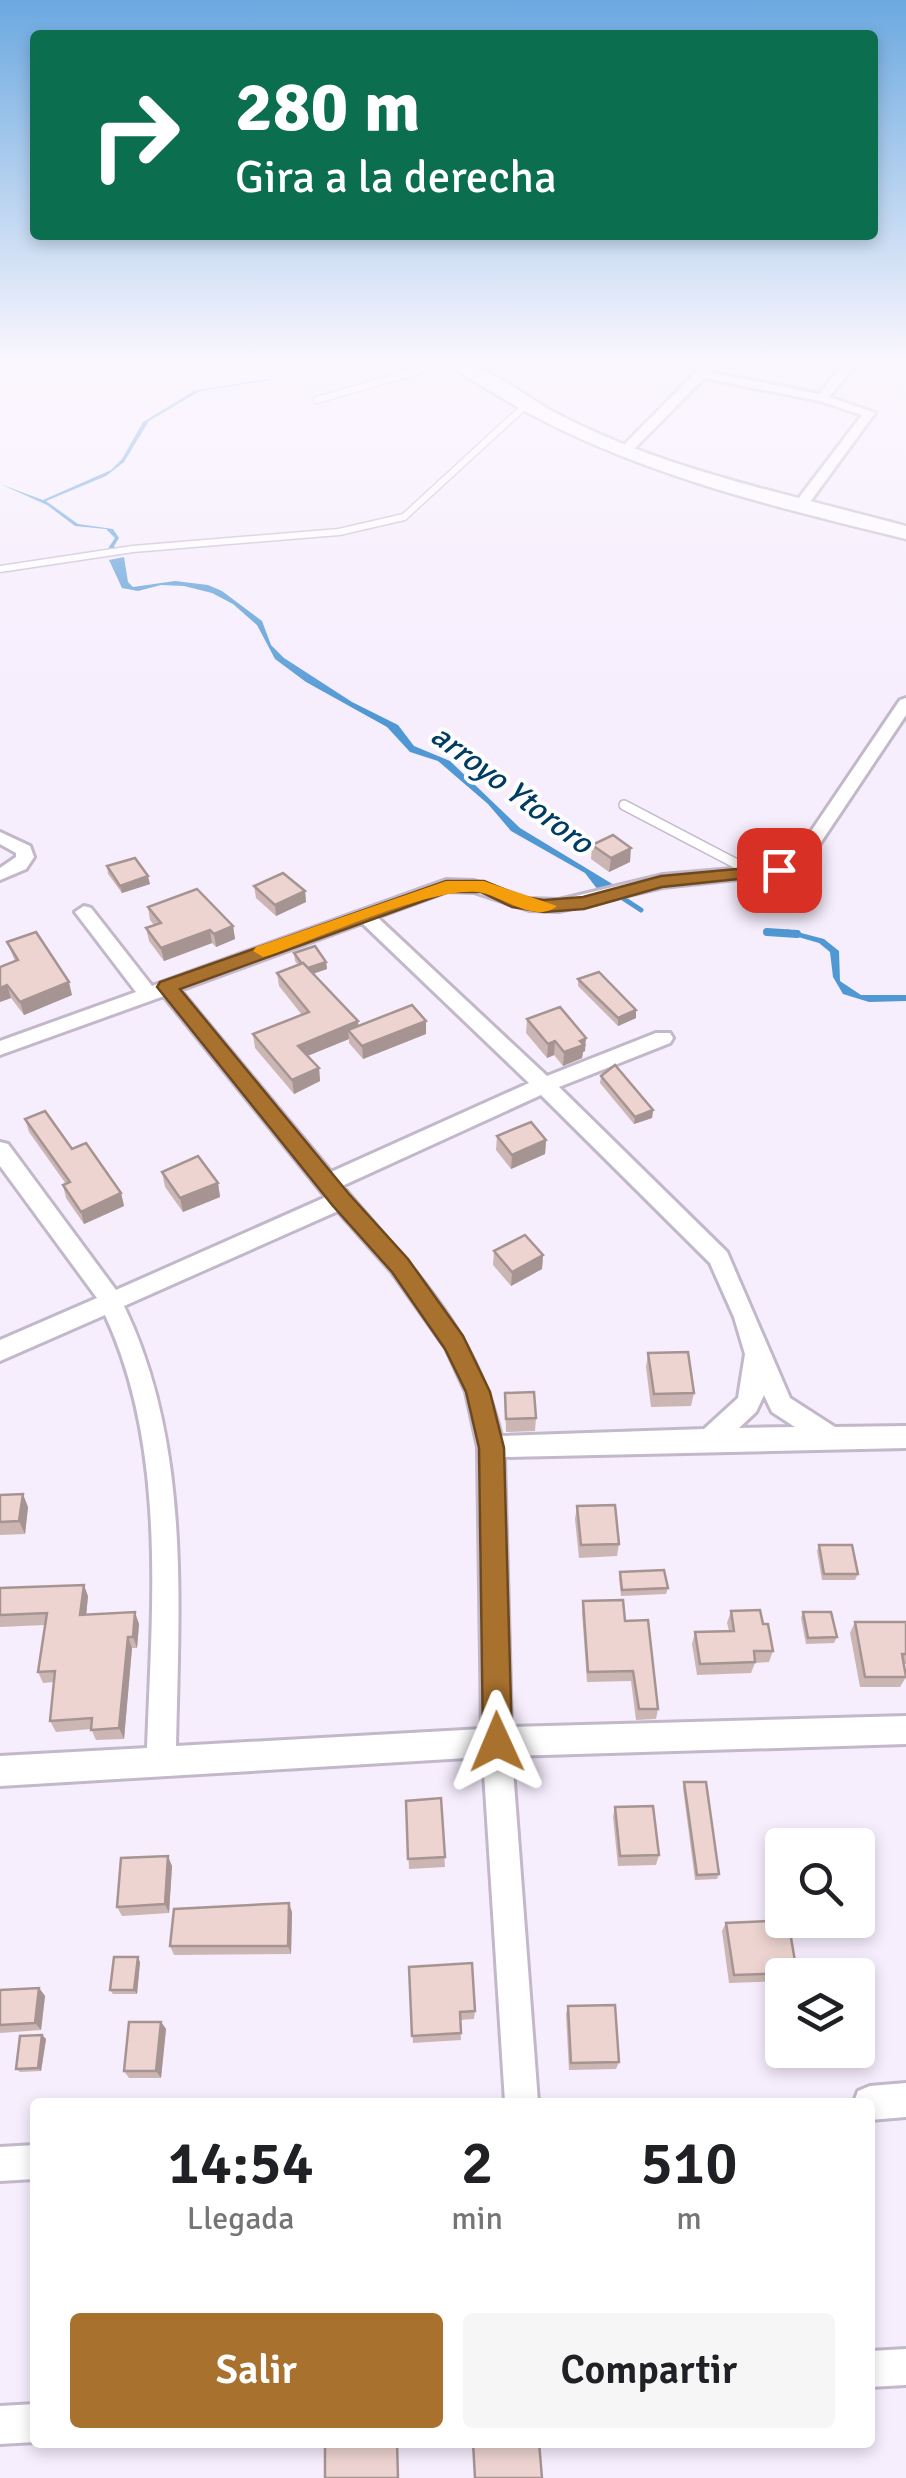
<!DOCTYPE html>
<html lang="es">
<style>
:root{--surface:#fff;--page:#f6f6f6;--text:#202124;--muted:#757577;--accent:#a9712e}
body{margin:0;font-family:Signika,sans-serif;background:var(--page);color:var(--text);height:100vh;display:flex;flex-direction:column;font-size:38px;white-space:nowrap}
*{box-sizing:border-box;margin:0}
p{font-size:32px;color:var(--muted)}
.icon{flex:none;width:55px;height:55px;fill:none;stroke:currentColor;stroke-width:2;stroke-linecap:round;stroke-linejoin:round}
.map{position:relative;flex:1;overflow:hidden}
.sheet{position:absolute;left:30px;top:2098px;width:845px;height:350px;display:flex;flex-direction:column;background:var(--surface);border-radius:10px;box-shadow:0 5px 15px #0003}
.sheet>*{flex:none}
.banner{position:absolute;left:30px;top:30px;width:848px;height:210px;border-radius:10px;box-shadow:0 5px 15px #0003;background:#0b6e4f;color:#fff;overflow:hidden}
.fabs{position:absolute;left:765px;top:1828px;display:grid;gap:20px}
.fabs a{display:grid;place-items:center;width:110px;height:110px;border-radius:10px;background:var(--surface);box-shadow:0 5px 15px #0003;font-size:50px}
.pin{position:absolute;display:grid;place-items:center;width:85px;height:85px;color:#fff;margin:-42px;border-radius:20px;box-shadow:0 5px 15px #0006}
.me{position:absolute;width:110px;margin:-55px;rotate:359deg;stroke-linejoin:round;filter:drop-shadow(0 0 8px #0008)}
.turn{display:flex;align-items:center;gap:35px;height:210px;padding:0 40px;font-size:45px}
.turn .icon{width:130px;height:130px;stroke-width:2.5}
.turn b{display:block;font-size:70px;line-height:85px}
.eta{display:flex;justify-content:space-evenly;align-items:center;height:170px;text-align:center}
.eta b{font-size:60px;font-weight:600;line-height:70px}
.primary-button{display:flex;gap:20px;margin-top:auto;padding:20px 40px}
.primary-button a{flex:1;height:115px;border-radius:10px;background:var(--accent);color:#fff;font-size:40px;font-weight:600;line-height:115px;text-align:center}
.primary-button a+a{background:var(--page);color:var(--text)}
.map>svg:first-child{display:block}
.water{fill:#5098d4}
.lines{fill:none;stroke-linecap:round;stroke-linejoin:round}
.stream-far1{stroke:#5098d4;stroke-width:5}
.stream{stroke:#5098d4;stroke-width:8}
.lane-far1-casing{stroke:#c2b8ca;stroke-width:9}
.lane-casing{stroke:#c2b8ca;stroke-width:12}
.street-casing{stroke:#c2b8ca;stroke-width:6}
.primary-casing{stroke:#c2b8ca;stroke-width:5}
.lane-far1{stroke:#fff;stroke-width:6}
.lane{stroke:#fff;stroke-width:9}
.street{fill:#fff;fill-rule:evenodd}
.primary{fill:#fff;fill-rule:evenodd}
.wall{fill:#ccb6b4}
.shaded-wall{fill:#a69492}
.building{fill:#edd4d1;stroke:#a69492;stroke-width:2.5}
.route{fill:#a9712e;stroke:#6e491e;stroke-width:2.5}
.slow{fill:#f59e0b}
.labels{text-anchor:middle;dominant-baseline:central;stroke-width:8;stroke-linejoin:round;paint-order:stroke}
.far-water-label{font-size:32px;font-style:italic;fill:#013c63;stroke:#fff}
</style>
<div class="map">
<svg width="906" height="2478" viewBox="0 0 906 2478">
<rect width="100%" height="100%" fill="#f6edfd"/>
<g class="water">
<polygon points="269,379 271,380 200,391 149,421 124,462 106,476 46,501 78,524 113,529 119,538 114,546 116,549 107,550 115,538 106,529 75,526 47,505 0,484 43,500 111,470 122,459 143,422 194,391"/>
<polygon points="124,557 128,582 133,587 175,581 208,585 222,591 262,621 271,645 284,658 352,702 398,725 414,746 450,761 520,828 614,885 598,890 585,873 511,831 488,804 438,761 410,752 387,727 306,682 275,659 257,625 233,604 212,593 184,586 161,585 138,591 122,588 109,560"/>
<polygon points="786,929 824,939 839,951 840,981 861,995 906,995 906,1001 869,1002 843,994 833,977 830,952 819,943 788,934"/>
</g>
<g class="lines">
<polyline class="stream-far1" points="598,882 641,910"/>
<polyline class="stream" points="767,932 797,934"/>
<g class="lane-far1-casing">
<g id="lane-far1">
<polyline points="317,400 441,364"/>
<polyline points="0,569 133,549 339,532 404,517 527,404"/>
</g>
</g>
<g class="lane-casing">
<polyline id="lane" points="624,805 752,872"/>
</g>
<g class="street-casing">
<g id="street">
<polygon points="704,364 717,364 709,372 819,394 844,364 856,364 829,397 875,413 807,506 802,507 795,503 862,415 820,401 704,378 630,453 622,453 622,447"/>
<path d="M906 698V715L801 872 663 887 559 911 529 910 474 892 448 891 377 917 547 1076 656 1033H670L673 1038 670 1043 559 1087 727 1252 790 1398 835 1427 906 1426V1448L504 1457 511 1727 906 1716V1744L512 1756 538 2102H505L483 1757 0 1786V1756L147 1748C152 1605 167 1448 105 1315L0 1361V1340L97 1298 0 1166V1142L8 1144 116 1290 326 1197 164 996 0 1055V1041L136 992 75 912 84 906 91 908 152 986 446 880 474 881 529 899 559 900 663 875 789 864 900 700ZM362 923 529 1083 331 1172 180 990ZM541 1095 710 1263 734 1317 745 1354 738 1398 704 1429 501 1436C474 1325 411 1269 342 1186ZM338 1211 392 1272 446 1348 466 1392 478 1447 482 1729 176 1746C179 1598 190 1443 124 1306ZM764 1395 772 1412 795 1427 739 1428 756 1412Z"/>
<polygon points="0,832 30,846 34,857 26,869 0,880 0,868 16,857 16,853 0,844"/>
<polygon points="906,2083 906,2117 870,2120 870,2102 854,2102 858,2091 870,2086"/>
<polygon points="35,2145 35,2179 0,2181 0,2147"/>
<polygon points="906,2349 906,2385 870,2387 870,2351"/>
<polygon points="35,2404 35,2442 0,2444 0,2406"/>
</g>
</g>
<g class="primary-casing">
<path id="primary" d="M451 364C489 364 521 394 554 412 663 470 788 494 906 526V539C771 506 629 472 509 402 490 390 467 380 451 364Z"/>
</g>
<use href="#lane-far1" class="lane-far1"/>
<use href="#lane" class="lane"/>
<use href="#street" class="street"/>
<use href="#primary" class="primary"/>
</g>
<g class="wall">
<polygon points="592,845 630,862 609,872 591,859"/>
<polygon points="107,866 150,884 122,893 108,874"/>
<polygon points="254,886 305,891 306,902 276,916 256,898"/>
<polygon points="148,907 233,926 235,939 216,947 212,943 164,961 149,941 146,928 154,925 150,920"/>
<polygon points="7,942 72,995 24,1015 11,998 0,1002 15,961"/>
<polygon points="294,953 326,962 327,969 313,974 358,1026 426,1034 363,1059 349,1043 349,1039 307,1056 319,1068 320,1081 294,1094 255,1048 253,1034 302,1015 279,986 277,973 298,965 295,961"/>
<polygon points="578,979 636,1018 618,1026 578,986"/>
<polygon points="527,1019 585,1051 583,1052 582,1058 563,1066 554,1055 547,1058 526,1033"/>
<polygon points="601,1076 653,1110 652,1118 634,1124 600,1083"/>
<polygon points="25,1119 72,1149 121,1193 124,1206 84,1224 66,1198 63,1185 66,1184 29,1132"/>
<polygon points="497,1136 546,1140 545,1154 511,1169 496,1150"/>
<polygon points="162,1172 218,1183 220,1197 183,1212 165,1187"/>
<polygon points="494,1251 543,1255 542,1269 511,1286 493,1265"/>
<polygon points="648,1353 694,1393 691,1406 651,1407 646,1367"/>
<polygon points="505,1393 536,1418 535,1431 506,1432"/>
<polygon points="0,1495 28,1507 25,1534 0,1535"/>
<polygon points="577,1506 619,1544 617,1556 579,1558 575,1519"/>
<polygon points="819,1545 858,1574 855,1580 822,1580 817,1551"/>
<polygon points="620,1572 668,1588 666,1594 621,1596 619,1578"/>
<polygon points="0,1588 88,1596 86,1615 139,1624 137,1648 132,1648 124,1739 96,1740 91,1729 56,1732 50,1721 54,1682 43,1683 38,1672 45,1625 0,1627"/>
<polygon points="583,1601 625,1621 658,1709 656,1719 636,1720 631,1681 587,1682 582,1612"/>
<polygon points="731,1611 763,1624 773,1651 769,1662 755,1663 751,1673 697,1675 692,1644 695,1632 729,1631 727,1623"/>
<polygon points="803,1612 837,1637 834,1643 806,1644 801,1618"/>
<polygon points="855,1622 906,1622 906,1664 904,1664 906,1677 900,1687 860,1687 850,1633"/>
<polygon points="684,1782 719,1874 717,1879 695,1880 683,1788"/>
<polygon points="441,1798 445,1867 409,1869 406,1801"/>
<polygon points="615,1807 659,1855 656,1865 618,1866 613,1817"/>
<polygon points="780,1830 802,1840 782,1845 782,1874 776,1838"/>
<polygon points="172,1866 169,1913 122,1916 117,1907"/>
<polygon points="292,1912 291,1954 174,1955 170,1946"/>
<polygon points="837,1920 858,1920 871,1924 868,1929 839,1930"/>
<polygon points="726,1923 797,1973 796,1975 782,1975 782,1981 729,1983 722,1931"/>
<polygon points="140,1962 137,1994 113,1994 110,1990"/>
<polygon points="409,1967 475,2011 474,2019 460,2020 461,2040 413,2043"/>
<polygon points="39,1988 45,1996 41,2030 0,2033 0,1990"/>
<polygon points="568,2006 619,2062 616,2069 569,2070 566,2014"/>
<polygon points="161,2022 166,2029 161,2078 129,2078 124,2071"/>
<polygon points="42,2035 46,2039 41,2071 20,2072 16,2069"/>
</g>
<g class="shaded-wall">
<polygon points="631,848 630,862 609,872 611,858"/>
<polygon points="148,876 150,884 122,893 120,886"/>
<polygon points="305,891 306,902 276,916 275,905"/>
<polygon points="233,926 235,939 216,947 214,934"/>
<polygon points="210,930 212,943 164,961 161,948"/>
<polygon points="326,962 327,969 306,976 306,969"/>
<polygon points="69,982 72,995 24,1015 20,1002"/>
<polygon points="7,985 11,998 0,1002 0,988"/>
<polygon points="636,1010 636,1018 618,1026 618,1018"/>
<polygon points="358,1021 359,1035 348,1030 349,1039 300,1059 298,1046"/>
<polygon points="426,1021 426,1034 363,1059 362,1046"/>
<polygon points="586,1038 585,1051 583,1052 582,1058 563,1066 564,1052"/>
<polygon points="555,1041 554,1055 547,1058 548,1044"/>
<polygon points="319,1068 320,1081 294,1094 292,1080"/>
<polygon points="653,1110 652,1118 634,1124 635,1117"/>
<polygon points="546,1140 545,1154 511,1169 512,1155"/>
<polygon points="218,1183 220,1197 183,1212 180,1198"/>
<polygon points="121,1193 124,1206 84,1224 81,1212"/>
<polygon points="543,1255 542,1269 511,1286 512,1272"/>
<polygon points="23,1494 28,1507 25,1534 19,1521"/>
<polygon points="84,1585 88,1596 85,1627 80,1615"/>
<polygon points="135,1612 139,1624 137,1648 133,1637"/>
<polygon points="128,1637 132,1648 124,1739 119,1728"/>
<polygon points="168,1856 172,1866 169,1913 165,1904"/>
<polygon points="289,1903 292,1912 291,1954 288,1946"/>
<polygon points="138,1957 140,1962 137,1994 134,1990"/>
<polygon points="39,1988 45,1996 41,2030 35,2023"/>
<polygon points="161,2022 166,2029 161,2078 156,2071"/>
<polygon points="42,2035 46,2039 41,2071 38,2068"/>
</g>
<g class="building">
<polygon points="613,835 631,848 611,858 592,845"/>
<polygon points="135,858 148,876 120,886 107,866"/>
<polygon points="283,873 305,891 275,905 254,886"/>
<polygon points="197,889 233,926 214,934 210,930 161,948 146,928 161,923 148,907"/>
<polygon points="36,932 69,982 20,1002 7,985 0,988 0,967 18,960 7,942"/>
<polygon points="315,946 326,962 308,968 303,963 302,964 294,953"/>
<polygon points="303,963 358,1021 298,1046 319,1068 292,1080 253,1034 309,1012 277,973"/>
<polygon points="599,972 636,1010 618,1018 578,979"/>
<polygon points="412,1005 426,1021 362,1046 348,1030"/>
<polygon points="560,1007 586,1038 580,1041 584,1045 564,1052 555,1041 548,1044 527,1019"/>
<polygon points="615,1065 653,1110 635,1117 601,1076"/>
<polygon points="45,1111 72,1149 86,1143 121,1193 81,1212 63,1185 70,1182 25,1119"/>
<polygon points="531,1122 546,1140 512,1155 497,1136"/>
<polygon points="198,1156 218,1183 180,1198 162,1172"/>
<polygon points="525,1235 543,1255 512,1272 494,1251"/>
<polygon points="688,1352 694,1393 654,1394 648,1353"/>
<polygon points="534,1392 536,1418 506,1419 505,1393"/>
<polygon points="23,1494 19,1521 0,1522 0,1495"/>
<polygon points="615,1505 619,1544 581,1545 577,1506"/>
<polygon points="819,1545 852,1545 858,1574 824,1574"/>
<polygon points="664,1570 668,1588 622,1590 620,1572"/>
<polygon points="84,1585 80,1615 135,1612 133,1637 128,1637 119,1728 91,1730 92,1718 50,1721 55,1671 38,1672 47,1613 0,1615 0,1588"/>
<polygon points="623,1600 625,1621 648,1620 658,1709 639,1709 633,1671 588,1672 583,1601"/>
<polygon points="760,1610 763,1624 768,1624 773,1651 754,1651 755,1662 700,1664 695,1632 734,1631 731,1611"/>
<polygon points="803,1612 831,1612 837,1637 808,1638"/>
<polygon points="855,1622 906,1622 906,1654 902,1654 906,1677 865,1677"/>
<polygon points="684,1782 706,1782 719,1874 697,1875"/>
<polygon points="441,1798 445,1857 408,1859 406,1801"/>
<polygon points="653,1806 659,1855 620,1856 615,1807"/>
<polygon points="780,1830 800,1830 802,1840 829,1839 830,1845 783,1845"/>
<polygon points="168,1856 165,1904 117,1907 121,1858"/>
<polygon points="858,1891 865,1891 871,1924 842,1925 841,1920 858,1920"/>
<polygon points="289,1903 288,1946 170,1946 174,1909"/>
<polygon points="788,1920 797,1973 734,1975 726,1923"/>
<polygon points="114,1957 138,1957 134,1990 110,1990"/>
<polygon points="472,1963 475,2011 460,2012 461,2033 412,2036 409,1967"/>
<polygon points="39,1988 35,2023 0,2025 0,1990"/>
<polygon points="615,2005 619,2062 571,2063 568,2006"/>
<polygon points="129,2022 161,2022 156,2071 124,2071"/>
<polygon points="42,2035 38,2068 16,2069 20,2036"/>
<polygon points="325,2442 397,2442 398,2478 325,2478"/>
<polygon points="473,2442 539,2442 542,2478 475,2478"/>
</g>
<linearGradient id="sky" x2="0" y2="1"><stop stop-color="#6ba9e0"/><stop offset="0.51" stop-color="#fbf7fe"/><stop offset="1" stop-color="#fbf7fe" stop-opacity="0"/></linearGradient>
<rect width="906" height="711" fill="url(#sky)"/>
<polygon class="route" points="779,865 785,866 785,874 662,887 584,909 544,912 512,907 481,892 448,892 180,989 349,1194 408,1259 463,1336 490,1392 504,1448 512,1742 508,1752 497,1756 487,1752 483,1742 479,1448 466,1392 445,1349 392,1272 333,1206 157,987 160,982 446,881 484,881 523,897 544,900 583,897 661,876"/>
<path class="slow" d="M446 881H484L557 906C534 925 501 894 477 892 432 887 318 938 270 955L263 957 253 951 256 947Z"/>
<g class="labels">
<g class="far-water-label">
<text transform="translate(512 789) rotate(37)">arroyo Ytororo</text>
</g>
</g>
</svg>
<div class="fabs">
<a><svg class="icon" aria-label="search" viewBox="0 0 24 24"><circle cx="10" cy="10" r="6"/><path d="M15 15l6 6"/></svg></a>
<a><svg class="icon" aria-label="layers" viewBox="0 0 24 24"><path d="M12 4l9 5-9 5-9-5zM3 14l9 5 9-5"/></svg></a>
</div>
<div class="pin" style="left:779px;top:870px;background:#d93025"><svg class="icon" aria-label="arrive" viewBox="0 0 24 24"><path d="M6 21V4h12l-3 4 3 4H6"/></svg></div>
<svg class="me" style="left:497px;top:1742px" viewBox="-20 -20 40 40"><path d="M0-17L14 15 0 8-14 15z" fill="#a9712e" stroke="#fff" stroke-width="4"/></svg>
<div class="banner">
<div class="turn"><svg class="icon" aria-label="right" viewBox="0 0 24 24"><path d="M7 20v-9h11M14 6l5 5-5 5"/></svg><div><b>280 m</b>Gira a la derecha</div></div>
</div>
<section class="sheet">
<div class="eta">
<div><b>14:54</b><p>Llegada</p></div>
<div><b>2</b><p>min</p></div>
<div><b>510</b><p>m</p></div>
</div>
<div class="primary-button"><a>Salir</a><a>Compartir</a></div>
</section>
</div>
